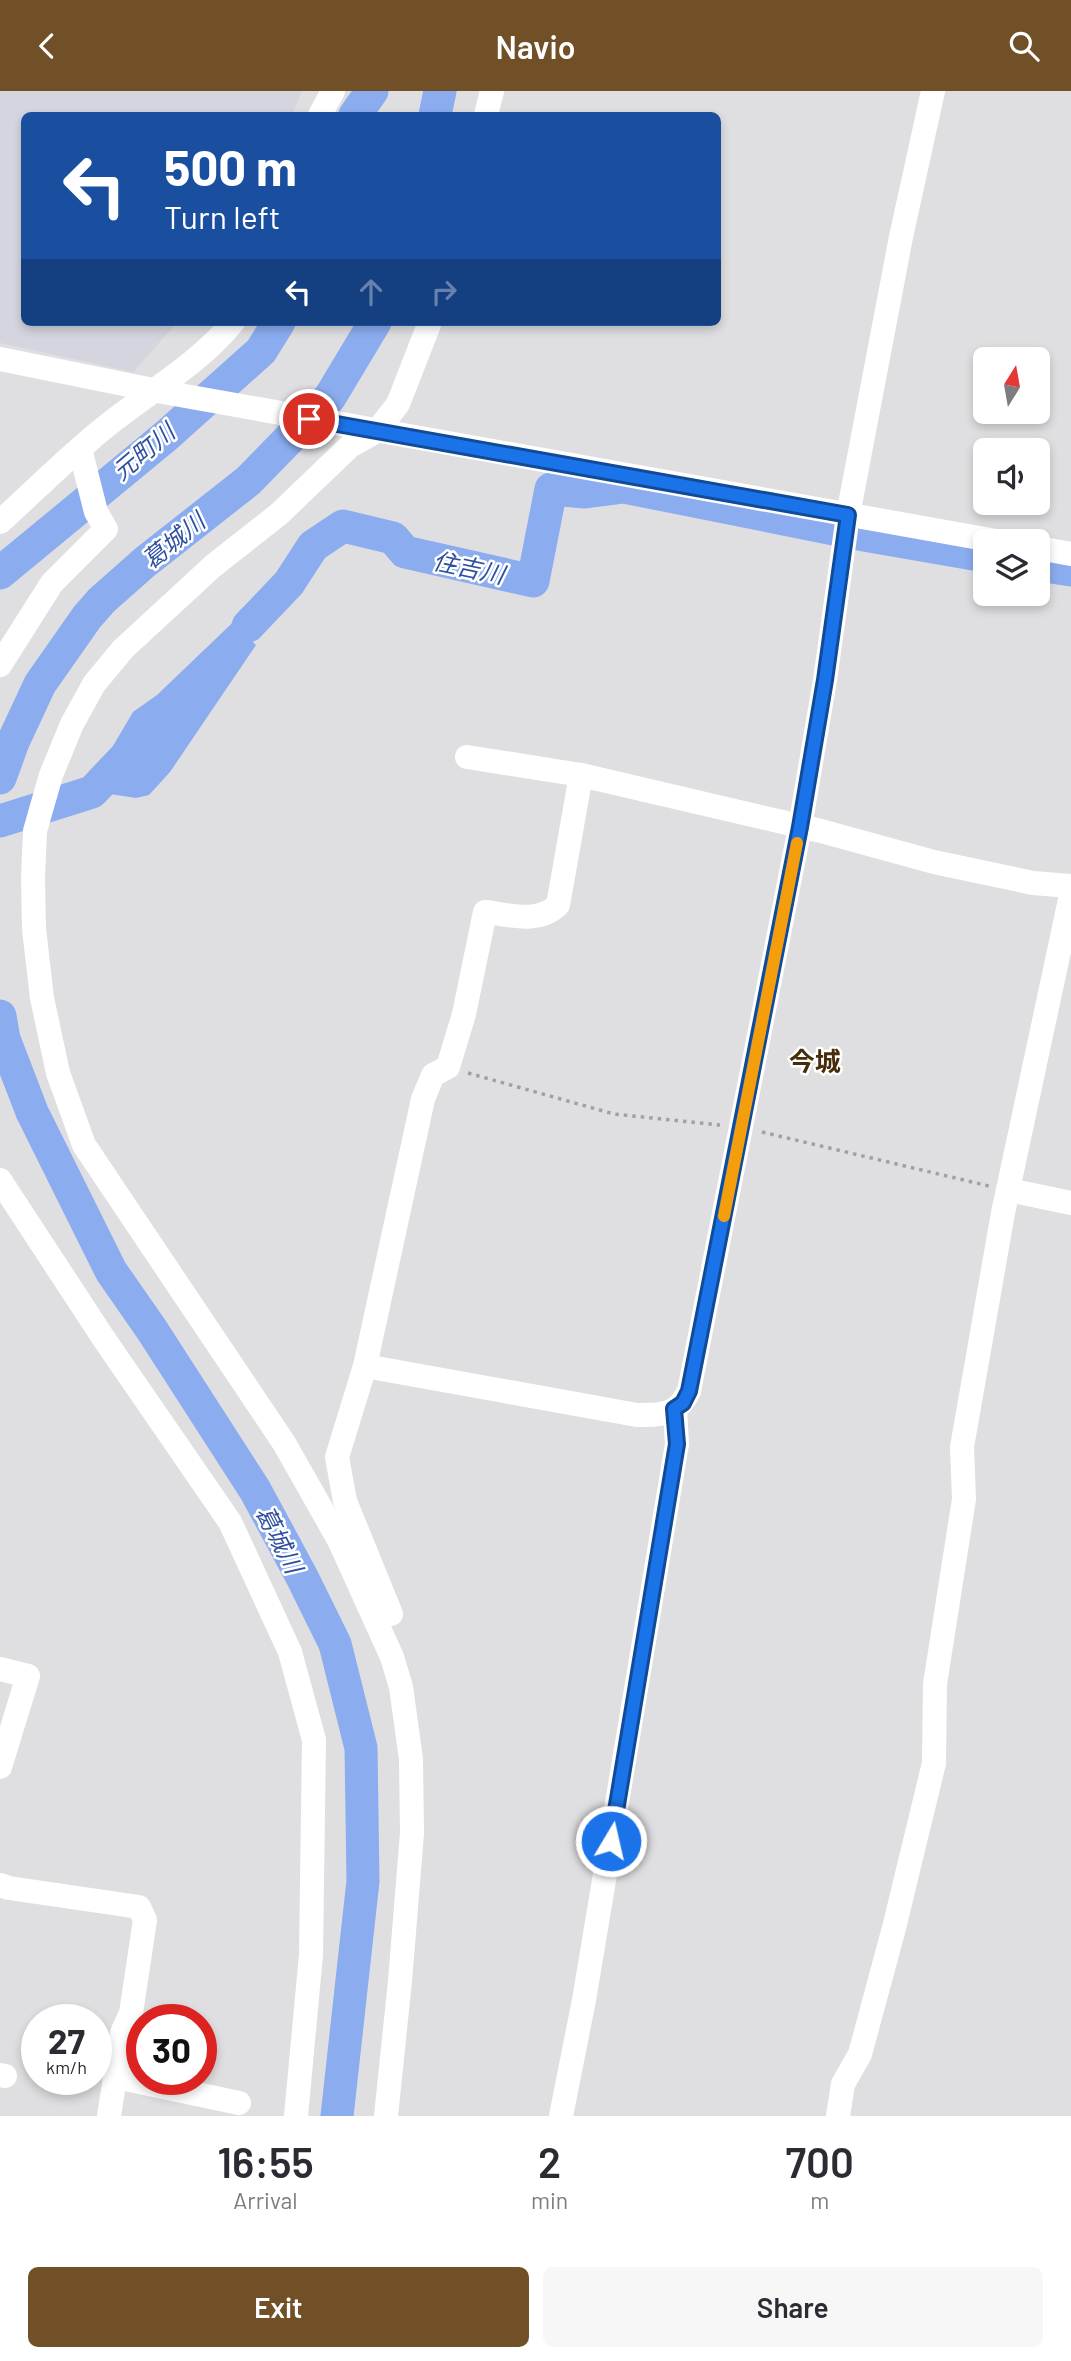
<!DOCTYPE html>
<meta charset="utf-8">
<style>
:root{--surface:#fff;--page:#f7f7f7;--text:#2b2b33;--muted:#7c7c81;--accent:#714f27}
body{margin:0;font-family:Barlow,"Noto Sans JP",sans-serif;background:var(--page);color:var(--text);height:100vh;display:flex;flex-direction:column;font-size:26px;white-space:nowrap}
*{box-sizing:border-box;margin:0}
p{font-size:23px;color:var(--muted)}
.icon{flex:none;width:38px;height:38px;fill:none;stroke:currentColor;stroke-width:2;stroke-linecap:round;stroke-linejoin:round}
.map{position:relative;height:2025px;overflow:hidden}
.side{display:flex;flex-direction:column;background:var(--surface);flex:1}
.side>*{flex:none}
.top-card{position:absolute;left:21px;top:21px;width:700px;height:214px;border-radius:10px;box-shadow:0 4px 10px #0003;background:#1a4fa0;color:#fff;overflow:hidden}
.needle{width:46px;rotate:11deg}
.controls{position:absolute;left:973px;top:256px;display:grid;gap:14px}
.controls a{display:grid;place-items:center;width:77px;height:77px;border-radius:10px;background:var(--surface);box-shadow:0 4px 10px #0003;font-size:35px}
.speed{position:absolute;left:21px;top:1913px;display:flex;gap:14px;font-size:35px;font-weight:700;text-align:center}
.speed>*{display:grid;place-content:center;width:91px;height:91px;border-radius:50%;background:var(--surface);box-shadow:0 4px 10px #0003;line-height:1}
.speed small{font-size:18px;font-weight:400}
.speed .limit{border:10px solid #d22;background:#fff;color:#111}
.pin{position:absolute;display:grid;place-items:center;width:60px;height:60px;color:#fff;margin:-30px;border:4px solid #fff;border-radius:50%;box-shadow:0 2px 7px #0007}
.me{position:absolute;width:77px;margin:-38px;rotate:9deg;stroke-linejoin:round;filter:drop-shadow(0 0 5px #0008)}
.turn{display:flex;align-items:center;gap:24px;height:147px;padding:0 28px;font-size:32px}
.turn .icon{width:91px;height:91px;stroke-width:2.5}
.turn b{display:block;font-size:49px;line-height:60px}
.lanes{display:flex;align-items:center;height:66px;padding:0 28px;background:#0003;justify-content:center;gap:35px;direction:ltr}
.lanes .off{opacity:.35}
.eta{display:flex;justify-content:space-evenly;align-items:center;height:119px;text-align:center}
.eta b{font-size:42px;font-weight:600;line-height:49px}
.action{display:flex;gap:14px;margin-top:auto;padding:14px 28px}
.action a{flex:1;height:80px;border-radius:10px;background:var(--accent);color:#fff;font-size:28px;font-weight:600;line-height:80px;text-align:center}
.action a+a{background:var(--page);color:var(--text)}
header{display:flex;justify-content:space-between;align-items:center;height:91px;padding:0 28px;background:var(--accent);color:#fff;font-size:32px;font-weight:600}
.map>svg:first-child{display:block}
.built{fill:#d5d5df}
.water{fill:#8bacef}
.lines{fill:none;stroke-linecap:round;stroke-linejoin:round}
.river{stroke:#8bacef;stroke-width:33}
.path{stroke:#a1a1a2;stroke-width:3.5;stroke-dasharray:3.5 5;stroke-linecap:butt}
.minor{stroke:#fff;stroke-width:24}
.route-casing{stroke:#114b97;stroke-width:18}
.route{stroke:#1a73e8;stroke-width:12}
.slow{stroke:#f59e0b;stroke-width:12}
.labels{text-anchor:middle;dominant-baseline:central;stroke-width:5;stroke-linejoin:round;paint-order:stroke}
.water-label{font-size:24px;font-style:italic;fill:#2e509f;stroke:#fff}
.quarter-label{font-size:26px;font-weight:bold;fill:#462c0b;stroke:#fff}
</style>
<header><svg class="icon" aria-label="back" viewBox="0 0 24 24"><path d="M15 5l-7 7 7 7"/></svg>Navio<svg class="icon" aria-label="search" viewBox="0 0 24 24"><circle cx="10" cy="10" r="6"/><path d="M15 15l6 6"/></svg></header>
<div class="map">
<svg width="1071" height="2025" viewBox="0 0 1071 2025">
<rect width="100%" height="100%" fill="#dfdfe1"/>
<polygon class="built" points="0,0 302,0 292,24 24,24 24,231 178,231 133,281 0,252"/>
<polygon class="water" points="272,494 280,503 250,548 256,554 170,681 149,704 136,707 97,701 110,660 133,621 157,604"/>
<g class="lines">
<g class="river">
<polyline points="355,24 372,0"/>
<polyline points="435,24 440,0"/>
<polyline points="1038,474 1071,479"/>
<polyline points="0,482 166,345 261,260 279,231"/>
<polyline points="248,535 289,492 313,455 343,435 393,447 405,461 533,490 551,398 585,401 624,396 864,444 985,465"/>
<polyline points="0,687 13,651 40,593 87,526 102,509 145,471 248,390 330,306 375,231"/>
<polyline points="0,730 92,701 130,661"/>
<polyline points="0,925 4,948 32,1021 111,1180 152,1239 255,1399 302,1486 335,1553 361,1657 363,1790 337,2025"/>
</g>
<g class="path">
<polyline points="468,982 614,1023 720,1034"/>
<polyline points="762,1041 989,1095"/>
</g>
<g class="minor">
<polyline points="320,24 333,0"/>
<polyline points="486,24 492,0"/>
<polyline points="0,268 163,301 996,450"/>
<path d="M0 431C31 403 60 374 92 347 137 307 195 278 233 231"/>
<polyline points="1038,457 1071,463"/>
<polyline points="0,574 52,492 106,438 96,421 80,358"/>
<polyline points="467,666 581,684 821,740 934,771 1033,792 1071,795"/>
<polyline points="0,1089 104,1248 230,1431 290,1561 314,1649 311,1864 296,2025"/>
<polyline points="1009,1099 1071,1112"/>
<path d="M365 1275 637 1324C662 1324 677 1325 689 1300L800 736 825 589 848 424 901 146 933 0"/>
<path d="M391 1523 345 1410 337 1366 365 1275 423 1008 433 984 448 976 464 923 485 821C511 824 538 833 558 814L581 684"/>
<polyline points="0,1578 28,1585 0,1676"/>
<polyline points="0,1794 9,1797 139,1816 145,1829 131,1922 122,1942 109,2025"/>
<polyline points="201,1955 202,1950"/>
<polyline points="0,1984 5,1985"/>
<polyline points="116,1986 239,2012"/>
<polyline points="386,2025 400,1890 412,1742 411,1668 401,1596 392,1566 339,1449 284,1352 84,1054 58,982 42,907 34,838 33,787 35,740 51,684 72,633 94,593 123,558 213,475 279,423 350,355 377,340 398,313 430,231"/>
<polyline points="561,2025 584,1909 677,1353 675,1318"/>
<polyline points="838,2025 843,1993 860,1963 894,1837 934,1672 935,1593 964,1408 962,1356 1003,1122 1071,804"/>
</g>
</g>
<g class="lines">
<g class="route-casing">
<polyline id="route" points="309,328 848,424 825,589 800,736 689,1300 683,1312 674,1318 677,1353 611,1750"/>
</g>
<use href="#route" class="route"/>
<polyline class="slow" points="724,1125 797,752"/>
</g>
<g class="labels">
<g class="water-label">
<text transform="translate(143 360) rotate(-40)">元町川</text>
<text transform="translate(173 449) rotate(-39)">葛城川</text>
<text transform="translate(469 476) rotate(12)">住吉川</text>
<text transform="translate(280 1448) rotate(63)">葛城川</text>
</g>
<g class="quarter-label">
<text x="815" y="969">今城</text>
</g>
</g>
</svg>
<div class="controls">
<a><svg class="needle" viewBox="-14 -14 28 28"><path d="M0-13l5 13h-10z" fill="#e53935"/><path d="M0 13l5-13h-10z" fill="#7c7c81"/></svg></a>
<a><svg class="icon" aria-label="sound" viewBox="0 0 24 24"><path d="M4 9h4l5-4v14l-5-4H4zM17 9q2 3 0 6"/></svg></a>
<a><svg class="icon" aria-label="layers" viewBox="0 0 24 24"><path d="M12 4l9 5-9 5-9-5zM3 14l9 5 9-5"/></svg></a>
</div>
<div class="speed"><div>27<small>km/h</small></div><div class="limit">30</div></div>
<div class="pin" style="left:309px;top:328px;background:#d93025"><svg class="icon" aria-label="arrive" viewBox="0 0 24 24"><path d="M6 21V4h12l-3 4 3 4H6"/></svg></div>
<svg class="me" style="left:611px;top:1750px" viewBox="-20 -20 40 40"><circle r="17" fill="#1a73e8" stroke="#fff" stroke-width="3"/><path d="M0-11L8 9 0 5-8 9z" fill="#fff"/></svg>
<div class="top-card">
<div class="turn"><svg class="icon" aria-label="left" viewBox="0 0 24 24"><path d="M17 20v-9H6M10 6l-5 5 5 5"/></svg><div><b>500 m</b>Turn left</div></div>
<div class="lanes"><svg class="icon" aria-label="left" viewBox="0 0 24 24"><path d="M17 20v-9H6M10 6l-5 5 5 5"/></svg><svg class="icon off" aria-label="ahead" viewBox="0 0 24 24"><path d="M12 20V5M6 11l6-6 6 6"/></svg><svg class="icon off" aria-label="right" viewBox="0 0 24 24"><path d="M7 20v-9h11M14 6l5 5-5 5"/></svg></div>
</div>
</div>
<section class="side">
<div class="eta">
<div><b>16:55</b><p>Arrival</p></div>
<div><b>2</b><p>min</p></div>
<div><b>700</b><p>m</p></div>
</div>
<div class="action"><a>Exit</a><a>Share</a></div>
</section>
